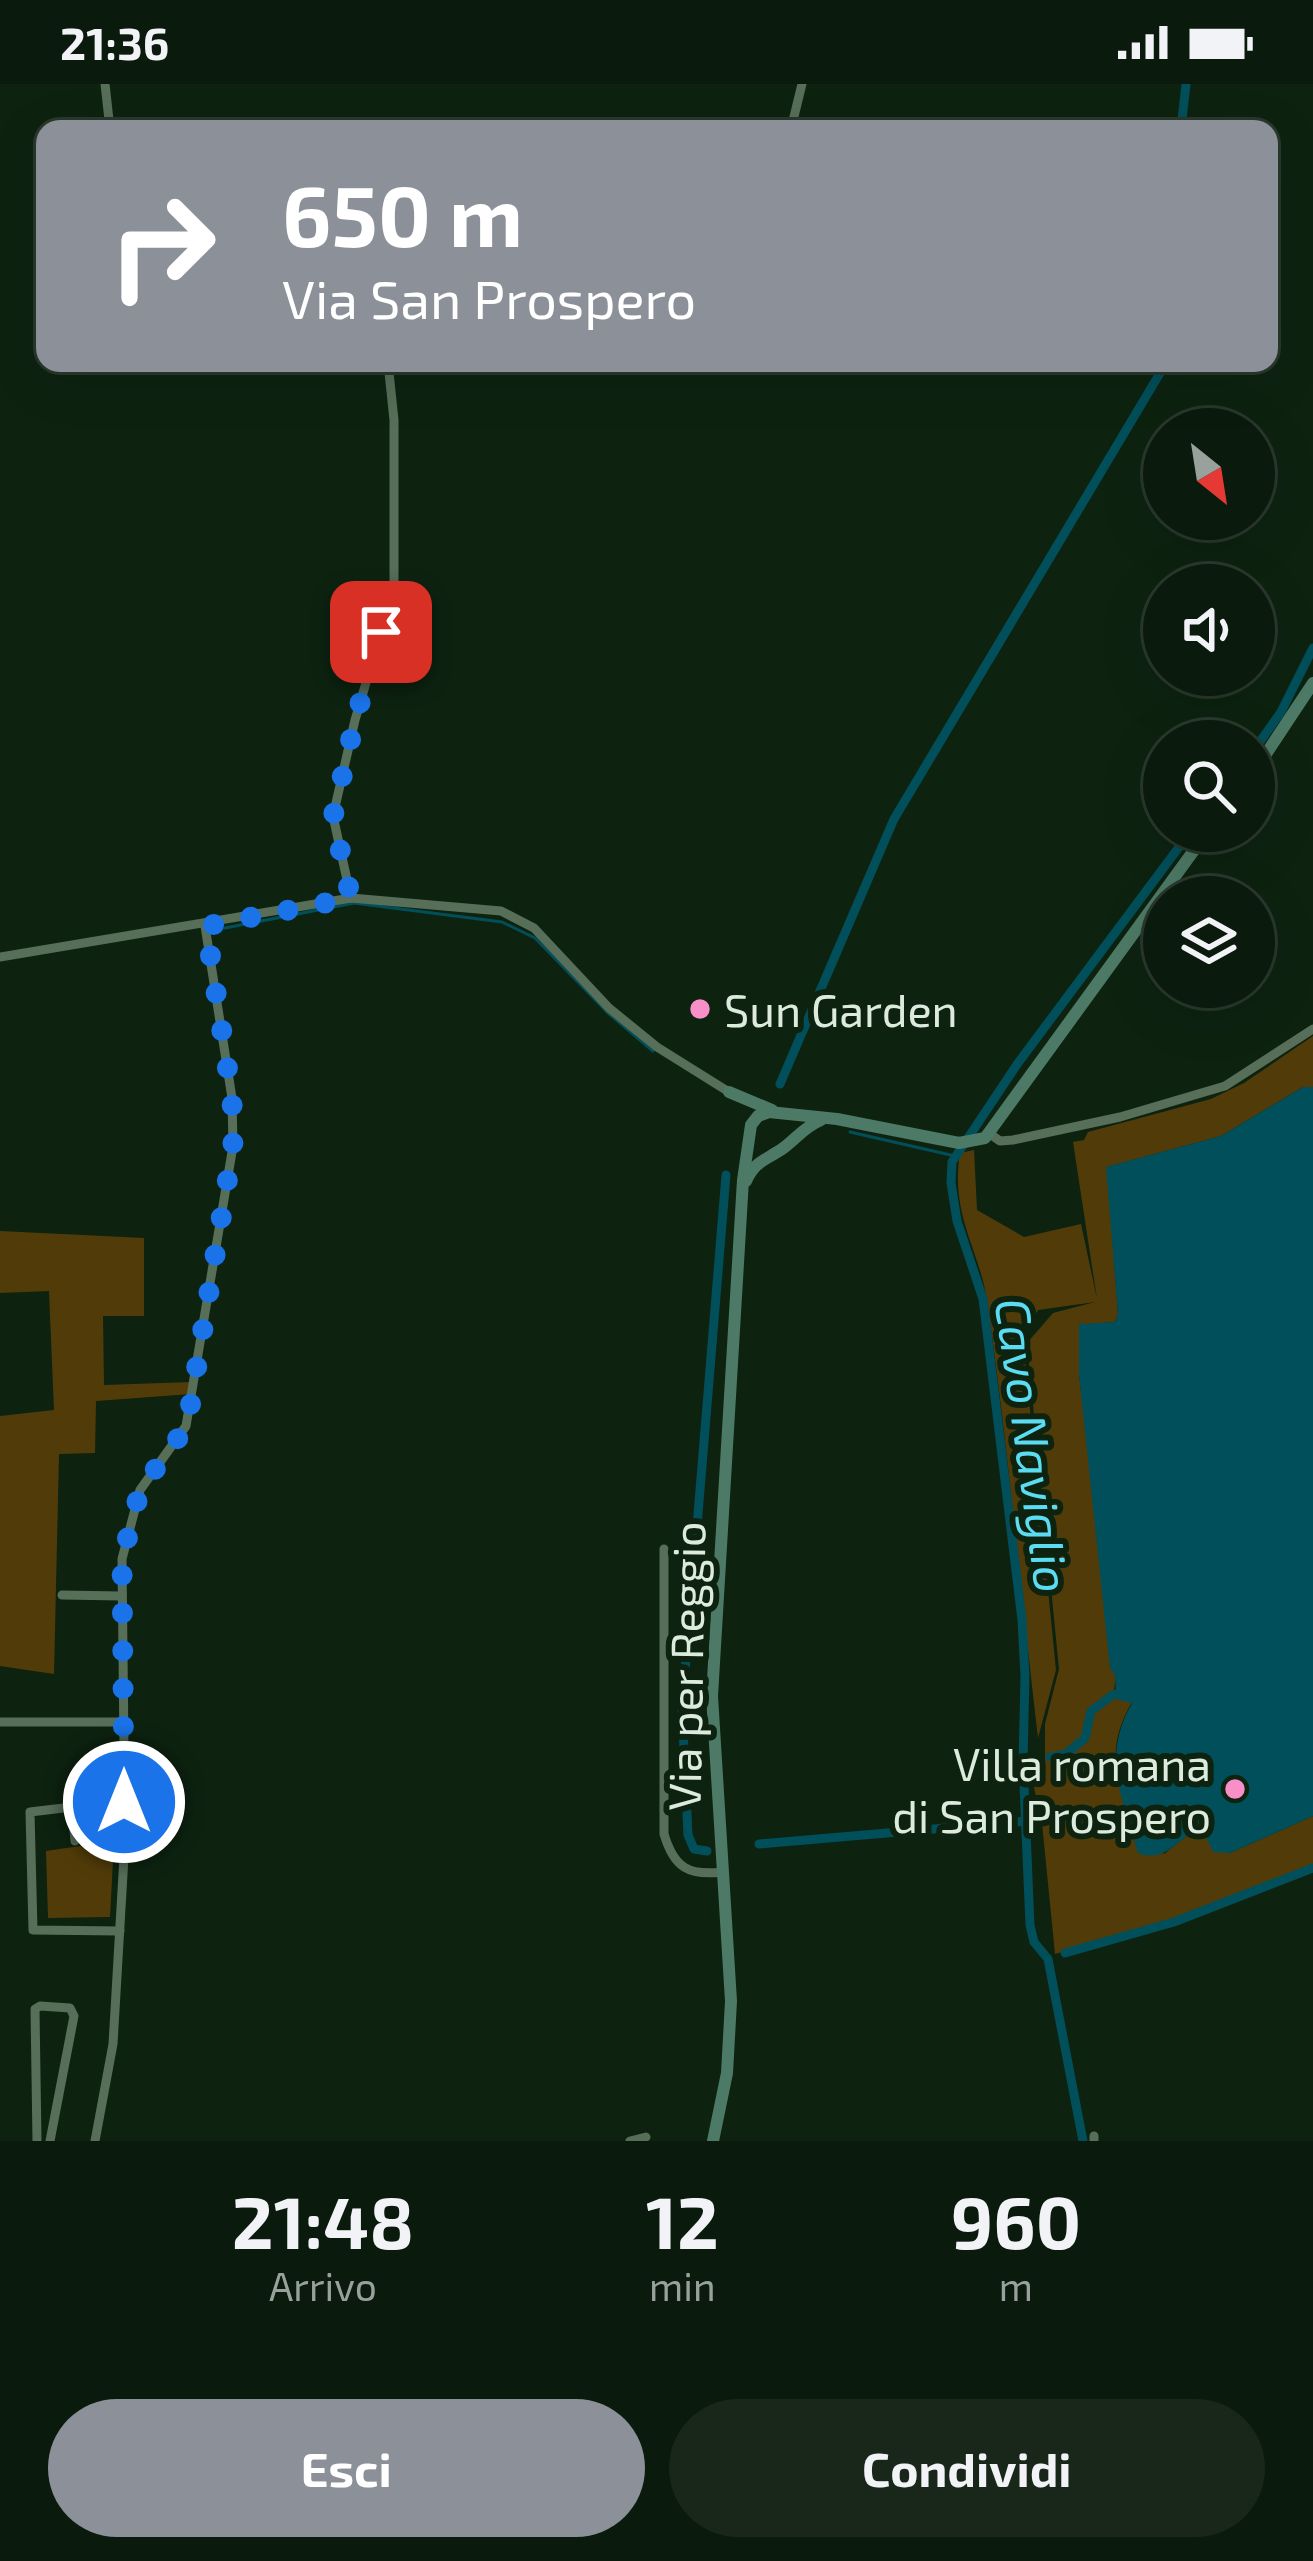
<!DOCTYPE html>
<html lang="it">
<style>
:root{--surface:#0a1a0c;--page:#18271a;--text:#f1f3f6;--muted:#99a19d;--line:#2a382d;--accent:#8c9099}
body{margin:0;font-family:"Exo 2",sans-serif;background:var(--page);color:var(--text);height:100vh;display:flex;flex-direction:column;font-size:45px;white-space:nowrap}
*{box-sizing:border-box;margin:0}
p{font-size:39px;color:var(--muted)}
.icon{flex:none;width:66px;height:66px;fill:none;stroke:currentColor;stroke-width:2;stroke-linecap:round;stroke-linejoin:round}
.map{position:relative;height:2057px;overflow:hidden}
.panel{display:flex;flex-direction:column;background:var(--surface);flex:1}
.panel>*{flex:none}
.guide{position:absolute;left:36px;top:36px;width:1242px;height:252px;border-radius:24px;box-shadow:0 12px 48px #0002,0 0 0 3px var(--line);background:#8c9099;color:#fff;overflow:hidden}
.needle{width:78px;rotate:150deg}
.controls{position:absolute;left:1143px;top:324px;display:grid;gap:24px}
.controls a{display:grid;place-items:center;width:132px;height:132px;border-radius:50%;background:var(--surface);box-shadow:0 12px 48px #0002,0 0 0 3px var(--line);font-size:60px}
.pin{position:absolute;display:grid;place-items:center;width:102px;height:102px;color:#fff;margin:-51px;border-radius:24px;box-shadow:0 6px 18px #0006}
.me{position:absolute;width:132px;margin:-66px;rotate:0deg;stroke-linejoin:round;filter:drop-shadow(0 0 9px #0008)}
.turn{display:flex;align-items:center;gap:42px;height:252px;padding:0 48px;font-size:54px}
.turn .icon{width:156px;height:156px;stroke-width:2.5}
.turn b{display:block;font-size:84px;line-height:102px}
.eta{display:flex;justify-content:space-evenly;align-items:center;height:204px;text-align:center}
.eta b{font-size:72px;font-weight:700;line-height:84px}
.action{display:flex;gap:24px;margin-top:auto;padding:24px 48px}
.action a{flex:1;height:138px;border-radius:72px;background:var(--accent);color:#fff;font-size:48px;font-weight:700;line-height:138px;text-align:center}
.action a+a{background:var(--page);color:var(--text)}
.status{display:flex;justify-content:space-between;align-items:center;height:84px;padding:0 60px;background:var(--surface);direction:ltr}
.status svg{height:33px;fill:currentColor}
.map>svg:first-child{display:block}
.green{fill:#513c09}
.water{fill:#004f5a}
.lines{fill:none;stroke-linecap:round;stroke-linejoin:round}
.stream{stroke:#004f5a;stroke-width:3}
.canal{stroke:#004f5a;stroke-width:9}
.street{stroke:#576e58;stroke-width:9}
.secondary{stroke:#4d7a66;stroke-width:12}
.route{stroke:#1a73e8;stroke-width:21;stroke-dasharray:0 37.8}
.poi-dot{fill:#f98fc8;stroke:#0d2310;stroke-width:4.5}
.labels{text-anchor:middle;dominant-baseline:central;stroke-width:12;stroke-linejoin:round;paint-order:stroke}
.poi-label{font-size:45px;fill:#ddebde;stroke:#0d2310;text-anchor:start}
.street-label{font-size:45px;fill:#ddebde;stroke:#0d2310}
.water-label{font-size:48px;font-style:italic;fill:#5bdcf2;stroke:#0d2310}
</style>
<div class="status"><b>21:36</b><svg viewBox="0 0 49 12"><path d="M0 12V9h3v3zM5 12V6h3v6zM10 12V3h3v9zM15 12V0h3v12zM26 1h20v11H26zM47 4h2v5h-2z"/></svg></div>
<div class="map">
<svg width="1313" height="2057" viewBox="0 0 1313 2057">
<rect width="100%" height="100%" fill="#0d2310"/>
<g class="green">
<path d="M1313 952V1003H1303L1221 1052 1107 1083 1118 1230 1115 1238 1079 1241V1291L1116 1590 1114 1607 1132 1618C1094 1685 1130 1713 1164 1770L1190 1749 1206 1753 1230 1769 1313 1732V1782L1185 1832 1055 1870 1042 1739 1030 1686 1045 1685V1640L1059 1585 1027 1259 1053 1229 1095 1218 1038 1226 1023 1255 1056 1586 1038 1654C1021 1510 1008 1365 988 1222 980 1164 950 1133 960 1069L974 1066 977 1126 1024 1153 1081 1140 1097 1215 1073 1058 1084 1056 1088 1048 1211 1015 1244 999Z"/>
<polygon points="0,1147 144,1154 144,1232 103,1232 104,1301 192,1298 191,1310 96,1317 95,1369 59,1370 54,1590 0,1582 0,1332 54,1326 49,1207 0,1209"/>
<polygon points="114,1757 110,1833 48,1834 46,1767"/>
</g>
<path class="water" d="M1303 1003H1313V1732L1230 1769 1213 1768 1206 1753 1190 1749C1174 1762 1160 1778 1138 1769 1122 1712 1101 1674 1132 1619L1116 1615 1115 1591 1110 1584 1079 1291V1240L1115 1238 1118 1230 1106 1083 1221 1052Z"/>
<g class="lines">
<g class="stream">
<polyline points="225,844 354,819 502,838 535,854 608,929 653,967"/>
<polyline points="850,1048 955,1072"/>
</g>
<g class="canal">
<polyline points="1181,45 1186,0"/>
<polyline points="1254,666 1281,628 1313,564"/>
<polyline points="780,1000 894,735 1166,279"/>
<polyline points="1050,1673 1066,1670 1085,1654 1091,1627 1114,1610"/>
<polyline points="759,1760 1027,1737"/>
<polyline points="707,1767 694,1765 688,1751 682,1624 726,1091"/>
<polyline points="1065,1869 1174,1838 1313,1784"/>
<polyline points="1083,2057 1048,1875 1034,1858 1030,1841 1023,1678 1025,1592 1022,1536 983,1215 957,1137 951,1099 952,1078 1018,979 1191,747"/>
</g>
<g class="street">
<polyline points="105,0 110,45"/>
<polyline points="791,45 802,0"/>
<polyline points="1004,279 1020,286 1064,279"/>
<polyline points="351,814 333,732 355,636 394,504 394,336 388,279"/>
<polyline points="0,873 351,814 501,827 534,844 609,924 657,963 729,1008"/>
<polyline points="990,1050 1000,1057 1013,1056 1120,1033 1225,1002 1313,945"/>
<path d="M664 1465V1750C674 1784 689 1792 722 1788"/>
<polyline points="62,1511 121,1512"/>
<polyline points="0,1638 124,1638"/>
<polyline points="75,1757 72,1723 30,1728 33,1846 120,1847"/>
<polyline points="1094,2052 1094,2057"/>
<polyline points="37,2057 35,1925 40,1922 70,1924 74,1932 50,2057"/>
<polyline points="95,2057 113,1960 125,1756 122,1475 140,1406 186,1342 233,1062 232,1014 205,842"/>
<polyline points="630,2057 646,2053"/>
</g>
<g class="secondary">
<polyline points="1254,688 1313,599"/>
<polyline points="729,1008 772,1026"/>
<path d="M746 1097C755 1077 766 1076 782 1065 796 1055 804 1043 821 1036"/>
<polyline points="713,2057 727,1989 731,1917 712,1612 743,1096 751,1041 758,1032 769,1028 837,1035 959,1059 985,1054 1208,747"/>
</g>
</g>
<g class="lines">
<polyline class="route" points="124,1718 122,1475 140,1406 187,1342 233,1062 232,1014 206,842 351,814 333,733 355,636 381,548"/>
</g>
<g class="poi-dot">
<circle cx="700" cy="925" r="12"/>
<circle cx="1235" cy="1705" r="12"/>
</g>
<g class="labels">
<g class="poi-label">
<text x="724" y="925">Sun Garden</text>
<text x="1211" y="1679" text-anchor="end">Villa romana<tspan x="1211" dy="52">di San Prospero</tspan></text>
</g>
<g class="street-label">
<text transform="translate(685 1582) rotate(-89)">Via per Reggio</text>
</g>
<g class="water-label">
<text transform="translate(1034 1361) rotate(82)">Cavo Naviglio</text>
</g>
</g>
</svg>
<div class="controls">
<a><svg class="needle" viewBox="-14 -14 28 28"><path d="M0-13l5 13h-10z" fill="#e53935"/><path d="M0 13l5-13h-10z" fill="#99a19d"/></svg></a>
<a><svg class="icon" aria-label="sound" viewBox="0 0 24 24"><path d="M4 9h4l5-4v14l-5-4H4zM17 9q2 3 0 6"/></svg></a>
<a><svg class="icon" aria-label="search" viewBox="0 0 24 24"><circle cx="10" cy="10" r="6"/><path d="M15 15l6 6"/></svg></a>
<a><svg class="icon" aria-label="layers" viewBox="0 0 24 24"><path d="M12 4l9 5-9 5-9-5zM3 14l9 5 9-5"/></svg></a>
</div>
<div class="pin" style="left:381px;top:548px;background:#d93025"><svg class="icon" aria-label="arrive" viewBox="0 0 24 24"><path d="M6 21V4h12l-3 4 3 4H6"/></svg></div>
<svg class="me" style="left:124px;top:1718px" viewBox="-20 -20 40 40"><circle r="17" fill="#1a73e8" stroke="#fff" stroke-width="3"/><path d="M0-11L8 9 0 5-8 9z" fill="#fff"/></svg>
<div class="guide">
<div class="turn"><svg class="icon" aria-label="right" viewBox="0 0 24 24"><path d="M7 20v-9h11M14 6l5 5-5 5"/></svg><div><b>650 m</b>Via San Prospero</div></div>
</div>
</div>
<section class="panel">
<div class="eta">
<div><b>21:48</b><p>Arrivo</p></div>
<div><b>12</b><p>min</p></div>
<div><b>960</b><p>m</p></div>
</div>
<div class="action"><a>Esci</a><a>Condividi</a></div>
</section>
